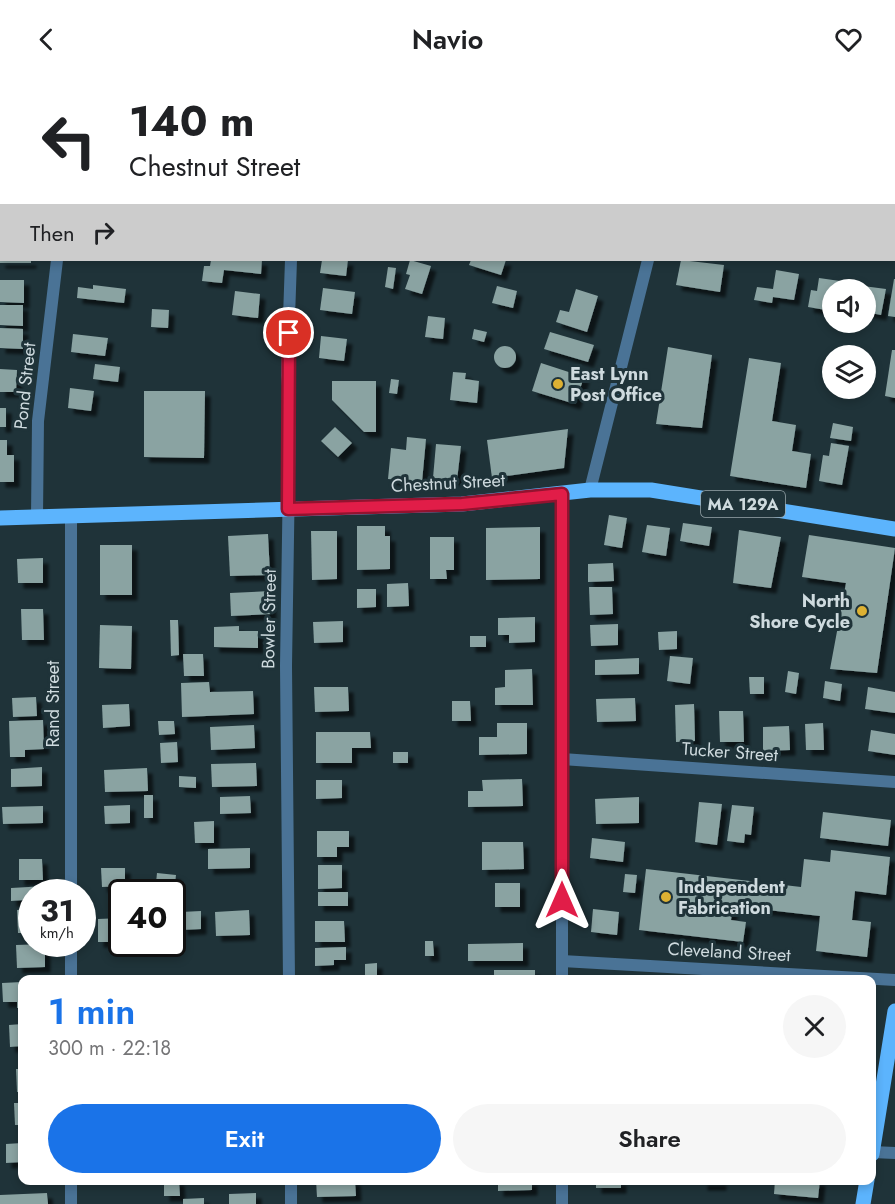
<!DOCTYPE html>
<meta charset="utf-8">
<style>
:root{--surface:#fff;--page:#f6f6f6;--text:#202124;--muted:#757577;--accent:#1a73e8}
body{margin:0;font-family:Jost,sans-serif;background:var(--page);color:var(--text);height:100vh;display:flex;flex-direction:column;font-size:22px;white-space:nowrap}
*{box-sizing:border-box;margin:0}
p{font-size:20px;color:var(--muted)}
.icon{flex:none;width:33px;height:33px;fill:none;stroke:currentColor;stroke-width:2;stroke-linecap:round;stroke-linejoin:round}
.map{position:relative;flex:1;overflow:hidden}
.panel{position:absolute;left:18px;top:897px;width:858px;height:210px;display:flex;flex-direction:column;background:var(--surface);border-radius:12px;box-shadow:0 3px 9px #0003}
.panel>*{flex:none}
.guide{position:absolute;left:0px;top:0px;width:896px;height:183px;box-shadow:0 3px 9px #0003;background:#fff;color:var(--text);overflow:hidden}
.controls{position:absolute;left:822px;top:201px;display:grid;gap:12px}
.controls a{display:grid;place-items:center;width:54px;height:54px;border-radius:50%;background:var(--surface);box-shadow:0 3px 9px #0003;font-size:30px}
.speed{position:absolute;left:18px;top:801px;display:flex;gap:12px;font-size:30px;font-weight:700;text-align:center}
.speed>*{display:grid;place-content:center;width:78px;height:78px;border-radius:50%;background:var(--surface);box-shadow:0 3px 9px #0003;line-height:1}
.speed small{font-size:15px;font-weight:400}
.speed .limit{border:3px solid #111;border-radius:9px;background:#fff;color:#111}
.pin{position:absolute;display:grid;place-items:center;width:51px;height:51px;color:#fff;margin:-26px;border:3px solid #fff;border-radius:50%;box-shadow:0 2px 6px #0007}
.me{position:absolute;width:66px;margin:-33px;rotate:0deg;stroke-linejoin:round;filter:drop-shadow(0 0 4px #0008)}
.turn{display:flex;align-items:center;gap:21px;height:126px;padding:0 30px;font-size:27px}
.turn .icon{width:78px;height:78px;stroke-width:2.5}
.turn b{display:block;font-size:42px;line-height:51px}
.then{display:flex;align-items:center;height:57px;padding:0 30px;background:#0003;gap:12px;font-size:22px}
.round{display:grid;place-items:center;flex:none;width:63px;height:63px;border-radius:32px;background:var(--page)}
.overview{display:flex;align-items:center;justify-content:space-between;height:102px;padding:0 30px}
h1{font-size:36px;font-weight:600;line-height:45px;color:var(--accent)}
.primary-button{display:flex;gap:12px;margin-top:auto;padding:12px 30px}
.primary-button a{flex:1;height:69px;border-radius:36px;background:var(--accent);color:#fff;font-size:24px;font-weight:600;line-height:69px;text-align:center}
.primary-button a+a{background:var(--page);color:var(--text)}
header{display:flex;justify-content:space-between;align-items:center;height:78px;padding:0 30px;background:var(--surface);font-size:27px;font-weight:600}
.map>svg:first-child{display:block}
.building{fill:#8aa3a2;filter:url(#shadow)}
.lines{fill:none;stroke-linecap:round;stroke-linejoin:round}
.minor{stroke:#4a7396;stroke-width:12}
.tertiary{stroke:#4a7396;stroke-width:12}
.primary{stroke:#5cb4fd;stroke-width:15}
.route-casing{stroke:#92132f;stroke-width:15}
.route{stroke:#e11d48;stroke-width:10}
.poi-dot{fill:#ddb133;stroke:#1f3339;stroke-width:2}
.labels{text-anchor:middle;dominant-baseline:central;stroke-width:6;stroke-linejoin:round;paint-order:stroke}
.shield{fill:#1f3339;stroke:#9aa8ac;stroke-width:1.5}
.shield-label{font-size:16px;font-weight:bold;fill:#cedade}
.poi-label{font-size:18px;font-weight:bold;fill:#cedade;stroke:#1f3339;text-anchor:start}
.street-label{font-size:18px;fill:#cedade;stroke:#1f3339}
</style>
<header><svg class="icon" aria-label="back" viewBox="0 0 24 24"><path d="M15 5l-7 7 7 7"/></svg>Navio<svg class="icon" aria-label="heart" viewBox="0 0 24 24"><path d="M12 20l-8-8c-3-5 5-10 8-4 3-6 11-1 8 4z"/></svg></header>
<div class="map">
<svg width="895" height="1126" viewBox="0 0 895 1126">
<defs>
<filter id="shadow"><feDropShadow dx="5.5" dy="5.5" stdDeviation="1.5" flood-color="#0009"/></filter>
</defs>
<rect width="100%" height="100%" fill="#1f3339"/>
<g class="building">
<rect x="0" y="182" width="31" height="3"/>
<polygon points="211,182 262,182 261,196 224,192 222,205 202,203 204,188 210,188"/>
<polygon points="322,182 348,182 346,198 320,195"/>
<polygon points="410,182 431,188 422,216 405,211 410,197 406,196"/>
<polygon points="471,182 506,182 501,197 469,187"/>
<polygon points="681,182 724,187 720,214 676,207"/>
<polygon points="388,189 396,190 393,211 385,209"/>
<polygon points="776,192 799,196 794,222 773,219 772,225 754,222 757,209 773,211"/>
<polygon points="819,200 840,203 839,212 832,212 832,233 808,229 811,212 817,213"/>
<polygon points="894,201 895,201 895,239 888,238"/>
<polygon points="0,202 24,202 24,225 0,224"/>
<polygon points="93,207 126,211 124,225 77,220 78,209 93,211"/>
<polygon points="497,208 517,213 513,230 492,225"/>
<polygon points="863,208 886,211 881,237 866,234 866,212 862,212"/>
<polygon points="323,210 355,214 352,236 320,232"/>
<polygon points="576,211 598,218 587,254 556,244 560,232 569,234"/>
<polygon points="235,213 260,216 258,240 232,237"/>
<polygon points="0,227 23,227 23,248 0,247"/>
<polygon points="152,231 169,232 168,250 151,249"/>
<polygon points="428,238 445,240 443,261 425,259"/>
<polygon points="0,250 23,251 23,271 0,270"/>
<polygon points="474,251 487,254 484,264 472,261"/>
<polygon points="550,254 594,267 588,284 544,271"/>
<polygon points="73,256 108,260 105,278 71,274"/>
<polygon points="321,258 347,261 344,283 319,280"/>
<circle cx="505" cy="279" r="11"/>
<polygon points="668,269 712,277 702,350 656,346"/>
<polygon points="892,272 895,272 895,320 885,318"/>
<polygon points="749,280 781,285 772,343 796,347 792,373 811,376 806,410 730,398"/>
<polygon points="541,285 584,299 575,326 532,313"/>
<polygon points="95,286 120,289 118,304 93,301"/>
<polygon points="0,291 17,292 16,314 0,314"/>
<polygon points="453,294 466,295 465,301 479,303 477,325 450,322"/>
<polygon points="391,301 399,302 397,316 389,315"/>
<polygon points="332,303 376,303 376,354 364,354 332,322"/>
<polygon points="70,310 94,313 91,333 68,330"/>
<polygon points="144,313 205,313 204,380 144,379"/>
<rect x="0" y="330" width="6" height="19"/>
<polygon points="833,345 853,349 851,363 830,360"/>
<polygon points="335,349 352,365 338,379 321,363"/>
<polygon points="568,351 564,390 492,400 487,362"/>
<polygon points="407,359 426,361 422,404 388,401 391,370 406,372"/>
<polygon points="0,362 7,362 7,377 14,377 14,404 0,404"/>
<polygon points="831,365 849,368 842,407 819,403 823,377 829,378"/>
<polygon points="436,366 461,368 457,402 433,400"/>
<polygon points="609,437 627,440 622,470 604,467"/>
<polygon points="683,445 712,449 709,468 680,463"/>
<polygon points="647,447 670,450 666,478 642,474"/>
<polygon points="357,448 385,448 385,458 390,458 390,491 357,492"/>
<polygon points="540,449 540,501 486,502 486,450"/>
<polygon points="739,452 781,459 771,510 733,505"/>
<polygon points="311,453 337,453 337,501 312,502"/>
<polygon points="268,456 270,497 230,498 228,458"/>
<polygon points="809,457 895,470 877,595 830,591 846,505 802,499"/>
<polygon points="430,459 454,459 454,492 446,492 447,501 430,501"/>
<rect x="100" y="467" width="32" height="50"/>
<polygon points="43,480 43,505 18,505 17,481"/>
<polygon points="613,485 614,503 588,504 588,486"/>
<polygon points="408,505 409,528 387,529 387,506"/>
<polygon points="589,509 612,509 613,536 590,537"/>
<polygon points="357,511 376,511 376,529 357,530"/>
<polygon points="270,513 271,536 231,538 230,515"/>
<polygon points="21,531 43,531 44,562 22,562"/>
<polygon points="535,539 535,564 509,565 509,557 498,557 498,540"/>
<polygon points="170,542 178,542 179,577 171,578"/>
<polygon points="343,543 343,564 314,565 313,544"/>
<polygon points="618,546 618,567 591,568 590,547"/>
<polygon points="100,547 132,548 131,591 99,590"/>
<polygon points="239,548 239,553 258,553 258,570 214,569 214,549"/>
<polygon points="677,553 677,571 659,572 658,554"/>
<rect x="470" y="558" width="16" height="11"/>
<polygon points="183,576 203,576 204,598 184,598"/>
<polygon points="670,578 693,580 690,606 667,603"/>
<polygon points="639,580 639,596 595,597 595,582"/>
<polygon points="532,591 533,627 495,627 495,610 505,609 505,592"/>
<polygon points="788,593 799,595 796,616 785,614"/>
<polygon points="749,599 764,599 764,616 750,616"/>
<polygon points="825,603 842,606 840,623 823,620"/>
<polygon points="209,604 210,614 253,613 254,636 182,639 181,605"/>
<polygon points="314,609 348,609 349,633 315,634"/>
<polygon points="868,609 895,614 895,635 865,631"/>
<polygon points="36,619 37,638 13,639 12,620"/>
<polygon points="635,620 636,643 597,644 596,621"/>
<polygon points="452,623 470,623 471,643 452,643"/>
<polygon points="129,626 130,648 103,650 102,627"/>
<polygon points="694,626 695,663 676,664 675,627"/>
<polygon points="719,633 743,633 744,664 720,664"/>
<polygon points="43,642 44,671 25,672 25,679 10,679 9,643"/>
<polygon points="158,643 174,643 175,656 159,657"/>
<polygon points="497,645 527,645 527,676 479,677 479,659 497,659"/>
<polygon points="823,645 824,672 806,672 805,646"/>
<polygon points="254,647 255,670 211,672 210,649"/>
<polygon points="789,648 790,672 763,673 763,649"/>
<polygon points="871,652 895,656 895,677 868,673"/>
<polygon points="316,654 370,654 371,670 352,670 352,685 316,685"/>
<polygon points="177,664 178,684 161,685 160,665"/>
<rect x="393" y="674" width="15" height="11"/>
<polygon points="256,685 257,708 212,709 211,686"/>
<polygon points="42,689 42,708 11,709 11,691"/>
<polygon points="147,690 148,713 105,714 104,692"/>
<polygon points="179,698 196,699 196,710 179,709"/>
<polygon points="522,701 523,728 468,729 468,713 483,713 482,702"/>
<polygon points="316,702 342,702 342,720 316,721"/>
<rect x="144" y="717" width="9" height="23"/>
<polygon points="250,718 251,735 220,736 220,719"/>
<polygon points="639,719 639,745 596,746 595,721"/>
<polygon points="699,724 722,726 717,767 695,764"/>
<polygon points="130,727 130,745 105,746 104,728"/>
<polygon points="732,727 754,729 751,757 745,756 744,765 727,763"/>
<polygon points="43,728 43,745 3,746 2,729"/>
<polygon points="823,734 891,742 888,768 820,760"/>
<polygon points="214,743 214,765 195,765 194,744"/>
<polygon points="317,753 349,753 349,769 337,769 337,779 317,779"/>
<polygon points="592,760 625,764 623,784 590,780"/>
<polygon points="482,764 523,764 524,791 482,792"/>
<polygon points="250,770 250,790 208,791 208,771"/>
<polygon points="831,772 890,779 886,817 855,813 852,842 871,844 867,879 816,873 820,838 733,828 731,842 746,844 743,864 639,852 646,791 801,809 804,781 830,784"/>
<polygon points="19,781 42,781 43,802 19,802"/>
<polygon points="318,787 342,787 342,810 318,811"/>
<polygon points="101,790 125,790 125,808 102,809"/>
<polygon points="157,795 176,797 175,806 156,805"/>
<polygon points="625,796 637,797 635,815 623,814"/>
<rect x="495" y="805" width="25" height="24"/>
<polygon points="47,808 47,814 32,814 32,827 24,827 24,822 11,823 11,810"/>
<rect x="318" y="814" width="30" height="14"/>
<polygon points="32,831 32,855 18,855 17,832"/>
<polygon points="593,831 619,834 617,857 591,854"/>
<polygon points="249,832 250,857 216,858 215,834"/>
<polygon points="201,833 201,851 182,852 181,834"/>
<polygon points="122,840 122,864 98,864 98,841"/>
<polygon points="315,843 344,843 345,864 315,864"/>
<polygon points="425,863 433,863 434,878 425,878"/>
<polygon points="523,865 523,883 468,883 468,866"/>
<polygon points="45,866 45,889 17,890 16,867"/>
<polygon points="346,869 346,882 334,882 334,887 315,888 315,870"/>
<polygon points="377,885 377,897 365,897 365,886"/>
<polygon points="494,892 535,892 535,902 484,902 494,899"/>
<polygon points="252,897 252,902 226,902 226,898"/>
<polygon points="22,904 22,930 17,930 17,924 3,924 2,905"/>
<polygon points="22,946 22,968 10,969 9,947"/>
<polygon points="16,991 22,991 22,1014 17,1014"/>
<polygon points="14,1025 22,1025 22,1047 15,1047"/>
<polygon points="22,1065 22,1084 6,1085 6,1066"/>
<polygon points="164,1102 179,1102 180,1118 164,1118"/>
<polygon points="316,1102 355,1102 356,1118 317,1119"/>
<polygon points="498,1102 532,1102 532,1112 498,1113"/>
<rect x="596" y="1102" width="25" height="8"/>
<rect x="702" y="1102" width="19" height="5"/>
<polygon points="775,1102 820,1102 818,1120 774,1116"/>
<polygon points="47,1115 48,1126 0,1126 0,1117"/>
<polygon points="256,1115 256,1126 229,1126 229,1116"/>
<polygon points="204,1120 204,1126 183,1126 183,1121"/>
</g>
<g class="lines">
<g class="minor">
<polyline points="321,2 321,0"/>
<polyline points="0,17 2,18"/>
<polyline points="37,438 38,343 57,182"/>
<polyline points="71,438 71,814"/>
<polyline points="562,681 895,704"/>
<polyline points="562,883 895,902"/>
<polyline points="71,902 71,866"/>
<polyline points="289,902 286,588 290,331 287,297 291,182"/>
<polyline points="872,1074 895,1075"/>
<polyline points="291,1102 291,1126"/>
<polyline points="71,1126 71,1102"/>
</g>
<g class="tertiary">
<polyline points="689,2 690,0"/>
<polyline points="590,412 648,182"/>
<polyline points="562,902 562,416"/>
<polyline points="562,1126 562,1102"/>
</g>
<g class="primary">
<polyline points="0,440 462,426 590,412 651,412 895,451"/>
<polyline points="872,1076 895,933"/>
<polyline points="863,1126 867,1102"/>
</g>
</g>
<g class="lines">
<g class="route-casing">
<polyline id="route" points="289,255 288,431 462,426 562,416 562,822"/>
</g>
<use href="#route" class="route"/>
</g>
<g class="poi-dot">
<circle cx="558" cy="306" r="6"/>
<circle cx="862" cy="533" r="6"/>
<circle cx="666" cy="819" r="6"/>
</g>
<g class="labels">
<rect class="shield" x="701" y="413" width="84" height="26" rx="4.5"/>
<g class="shield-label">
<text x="743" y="426">MA 129A</text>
</g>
<g class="poi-label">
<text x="570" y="296">East Lynn<tspan x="570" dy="21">Post Office</tspan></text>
<text x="850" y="523" text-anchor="end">North<tspan x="850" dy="21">Shore Cycle</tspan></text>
<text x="678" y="809">Independent<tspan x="678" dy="21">Fabrication</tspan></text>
</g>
<g class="street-label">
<text transform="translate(25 308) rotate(-84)">Pond Street</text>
<text transform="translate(448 405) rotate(-3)">Chestnut Street</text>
<text transform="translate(269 541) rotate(-89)">Bowler Street</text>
<text transform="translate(53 626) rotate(-90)">Rand Street</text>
<text transform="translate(730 674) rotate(4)">Tucker Street</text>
<text transform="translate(729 874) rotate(3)">Cleveland Street</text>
</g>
</g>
</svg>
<div class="controls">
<a><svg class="icon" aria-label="sound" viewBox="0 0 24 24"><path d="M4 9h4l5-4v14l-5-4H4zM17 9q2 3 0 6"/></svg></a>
<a><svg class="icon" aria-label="layers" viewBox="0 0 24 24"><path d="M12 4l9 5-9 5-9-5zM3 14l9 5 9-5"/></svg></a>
</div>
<div class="speed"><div>31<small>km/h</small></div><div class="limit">40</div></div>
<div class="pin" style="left:289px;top:255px;background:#d93025"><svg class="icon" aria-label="arrive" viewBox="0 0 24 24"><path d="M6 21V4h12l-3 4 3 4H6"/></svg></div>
<svg class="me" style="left:562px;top:822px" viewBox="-20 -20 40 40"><path d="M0-17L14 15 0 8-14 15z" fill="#e11d48" stroke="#fff" stroke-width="4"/></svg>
<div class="guide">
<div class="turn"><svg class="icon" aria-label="left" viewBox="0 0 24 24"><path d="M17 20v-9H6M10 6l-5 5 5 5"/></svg><div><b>140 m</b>Chestnut Street</div></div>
<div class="then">Then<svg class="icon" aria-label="right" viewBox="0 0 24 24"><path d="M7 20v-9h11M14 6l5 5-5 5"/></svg></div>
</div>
<section class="panel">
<div class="overview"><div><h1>1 min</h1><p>300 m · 22:18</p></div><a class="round"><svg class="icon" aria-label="close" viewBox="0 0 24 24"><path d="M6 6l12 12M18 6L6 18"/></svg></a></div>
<div class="primary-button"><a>Exit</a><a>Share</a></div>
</section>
</div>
